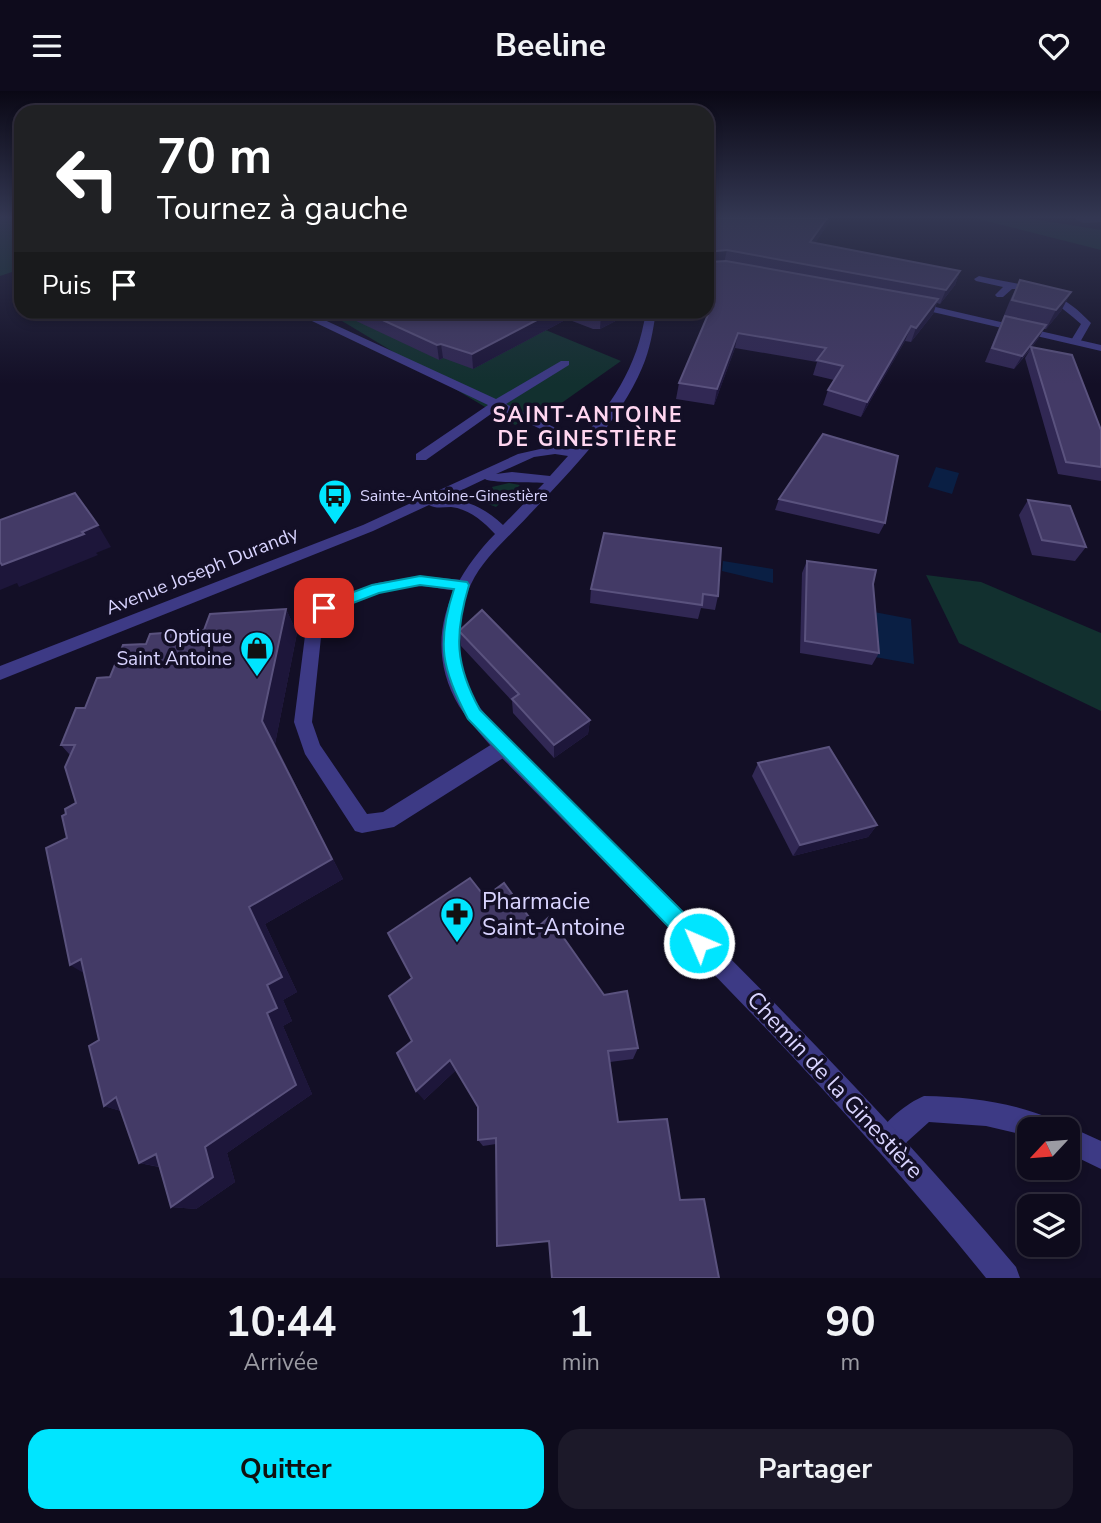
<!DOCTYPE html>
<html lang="fr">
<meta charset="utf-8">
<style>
:root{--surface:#0e0b1c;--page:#1c1929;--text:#f1f3f6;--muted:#9b9ba3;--line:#2e2b3b;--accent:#00e5ff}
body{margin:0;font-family:"Nunito Sans",sans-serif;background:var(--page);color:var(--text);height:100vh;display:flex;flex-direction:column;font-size:26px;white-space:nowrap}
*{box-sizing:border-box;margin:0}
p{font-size:23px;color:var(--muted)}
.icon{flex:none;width:38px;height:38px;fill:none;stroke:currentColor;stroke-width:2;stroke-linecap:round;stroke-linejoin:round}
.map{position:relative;height:1187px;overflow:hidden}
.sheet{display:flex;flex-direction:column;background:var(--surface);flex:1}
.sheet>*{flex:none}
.banner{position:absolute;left:14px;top:14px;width:700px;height:214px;border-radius:21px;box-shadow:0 4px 10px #0003,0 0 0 2px var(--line);background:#202124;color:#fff;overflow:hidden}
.needle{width:46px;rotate:244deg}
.buttons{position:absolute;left:1017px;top:1026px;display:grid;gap:14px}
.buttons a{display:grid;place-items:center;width:63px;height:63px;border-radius:14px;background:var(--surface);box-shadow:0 4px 10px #0003,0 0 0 2px var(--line);font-size:35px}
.pin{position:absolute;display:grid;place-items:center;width:60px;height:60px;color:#fff;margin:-30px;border-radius:14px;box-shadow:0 4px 10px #0006}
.me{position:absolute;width:77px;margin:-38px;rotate:315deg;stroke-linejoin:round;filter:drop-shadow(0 0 5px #0008)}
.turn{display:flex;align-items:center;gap:24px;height:147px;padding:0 28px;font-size:32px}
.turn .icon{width:91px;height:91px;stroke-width:2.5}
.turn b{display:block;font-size:49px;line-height:60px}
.then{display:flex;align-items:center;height:66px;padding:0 28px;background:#0003;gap:14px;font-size:26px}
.eta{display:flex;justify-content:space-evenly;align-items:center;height:119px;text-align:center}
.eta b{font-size:42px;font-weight:700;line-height:49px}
.button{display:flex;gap:14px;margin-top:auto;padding:14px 28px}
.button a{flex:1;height:80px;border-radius:21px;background:var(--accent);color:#111;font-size:28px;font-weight:700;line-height:80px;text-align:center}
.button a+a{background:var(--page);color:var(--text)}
header{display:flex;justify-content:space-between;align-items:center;height:91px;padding:0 28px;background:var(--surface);font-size:32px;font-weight:700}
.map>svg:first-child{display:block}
.green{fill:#12302f}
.water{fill:#0a1f44}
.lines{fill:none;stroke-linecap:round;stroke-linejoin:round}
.service{fill:#3d3a85;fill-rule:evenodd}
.minor{fill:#3d3a85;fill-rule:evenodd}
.tertiary{fill:#3d3a85;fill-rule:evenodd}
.wall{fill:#312854}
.shaded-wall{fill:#1d163a}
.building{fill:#433a66;stroke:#5a527e;stroke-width:2}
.route{fill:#00e5ff;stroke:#0095a6;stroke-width:2}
.labels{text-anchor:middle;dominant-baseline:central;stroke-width:7;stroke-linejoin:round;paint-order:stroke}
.far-poi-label{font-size:16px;fill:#d9d4ff;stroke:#130f26;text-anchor:start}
.street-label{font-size:19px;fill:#d9d4ff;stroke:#130f26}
.poi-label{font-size:19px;fill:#d9d4ff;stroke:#130f26;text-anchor:end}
.far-district-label{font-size:21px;font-weight:bold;letter-spacing:2px;fill:#ffd6f0;stroke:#130f26}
.near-poi-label{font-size:23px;fill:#d9d4ff;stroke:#130f26;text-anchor:start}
.near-street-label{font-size:23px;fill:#d9d4ff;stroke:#130f26}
</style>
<header><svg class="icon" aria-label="menu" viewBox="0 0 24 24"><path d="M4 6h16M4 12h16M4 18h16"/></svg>Beeline<svg class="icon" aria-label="heart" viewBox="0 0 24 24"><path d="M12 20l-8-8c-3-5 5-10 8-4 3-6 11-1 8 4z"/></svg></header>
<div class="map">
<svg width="1101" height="1187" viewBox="0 0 1101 1187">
<rect width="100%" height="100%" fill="#130f26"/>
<g class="green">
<polygon points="0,127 21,127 21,178 0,185"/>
<polygon points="974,127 1027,127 1101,139 1101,159"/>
<polygon points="327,221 502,221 621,270 553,318 515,334"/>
<polygon points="509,392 520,394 496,416 475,408 479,399"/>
<polygon points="926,484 981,491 1101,542 1101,620 959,552"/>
</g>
<g class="water">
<polygon points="936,376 959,382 952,403 928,396"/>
<polygon points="723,470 773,478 773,492 722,480"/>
<polygon points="874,521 911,528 914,573 875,566"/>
</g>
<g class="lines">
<g class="service">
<path d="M979 185C1026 196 1055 193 1091 232L1079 253H1071L1070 251 1081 233C1060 215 1040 198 1012 198L1003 206H997L995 204 1003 196 976 190 974 188Z"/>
<polygon points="291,220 305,220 496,308 561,270 569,270 569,274 506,313 589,353 583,357 579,356 498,318 426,369 416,369 416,363 488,314"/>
<path d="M420 485 462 489 470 494C460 505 435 495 422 495 390 495 359 510 330 521L322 537 312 631 320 654 367 723 383 721 497 650 504 648 511 650 513 656 511 662 394 736 362 742 355 740 305 663 294 631 306 537 318 513 377 492Z"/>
</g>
<g class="minor">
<polygon points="914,211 1101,254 1101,260 911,216 911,212"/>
<path d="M924 1005C970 1006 1012 1011 1054 1029L1058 1038H1029V1045L986 1035 929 1031 899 1058 889 1061 879 1058 876 1048C883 1031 907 1012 924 1005Z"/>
<polygon points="1068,1035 1101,1050 1101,1078 1068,1062 1068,1038 1060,1038"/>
</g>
<path class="tertiary" d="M646 220H656C653 240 650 259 642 277 620 330 568 383 529 424 509 446 484 466 471 493 456 523 454 566 468 597 477 617 495 634 511 650 684 821 859 989 1016 1176L1020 1187H986C835 1000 665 833 497 662 484 647 470 632 459 615 422 552 448 491 495 443 483 430 469 418 451 416 443 416 436 418 429 414L373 440 0 589V575L363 434 518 363 549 356 574 358C611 313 637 279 646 220ZM555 363 568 365 550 385 512 381 496 383 534 366ZM485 388C490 392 532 391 544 392L503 434C486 418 467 408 443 408Z"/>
</g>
<g class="wall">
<polygon points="707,127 832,127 815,152 960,180 955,194 940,213 937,212 933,223 911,251 905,250 861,326 823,314 828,299 834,289 813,284 817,271 735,257 714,314 676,308 679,292 707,225 682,220 707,220"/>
<polygon points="1073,127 1101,127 1101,131 1083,132"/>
<polygon points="1020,189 1071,201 1061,220 1046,238 1044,238 1038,248 1032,256 1101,339 1101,390 1058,383 1025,267 1030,259 1014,278 985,271 1011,207"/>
<polygon points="335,220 635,220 600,238 593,238 567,228 473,278 443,267 439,269"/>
<polygon points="779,408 885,432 879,443 775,419"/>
<polygon points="1028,409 1086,456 1075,470 1032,464 1019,424"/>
<polygon points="604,442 718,505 715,519 701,517 698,528 590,512 591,498"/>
<polygon points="807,470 873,493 879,562 872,574 800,562 802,482"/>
<polygon points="286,518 297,542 275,653 343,788 265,833 297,901 283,909 292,930 283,935 312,1003 227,1062 235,1091 196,1118 171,1116 159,1076 139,1072 121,1020 104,1015 99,949 67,747 66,723 76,712 70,664 61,654 85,617 110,586 146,553"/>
<polygon points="459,540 590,629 588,643 554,667 513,622 512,610 461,555"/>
<polygon points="758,672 877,734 868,746 793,765 752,685"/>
<polygon points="485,806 537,837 638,957 633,968 610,971 549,1150 496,1053 483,1055 478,1049 478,1017 456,979 424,1009 412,950 412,887"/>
</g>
<g class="shaded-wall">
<polygon points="827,127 832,127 807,164 810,151"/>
<polygon points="727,159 724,172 707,174 707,161"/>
<polygon points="960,180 955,194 940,213 946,199"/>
<polygon points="1071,201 1061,220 1046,238 1056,219"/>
<polygon points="938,208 933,223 911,251 916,237"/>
<polygon points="554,220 567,220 567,228 473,278 472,263"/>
<polygon points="608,220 635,220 600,238 601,224"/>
<polygon points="1046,234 1038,248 1014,278 1022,265"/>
<polygon points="911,235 905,250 861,326 867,311"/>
<polygon points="738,242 735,257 714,314 717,298"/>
<polygon points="441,253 443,267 439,269 437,254"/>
<polygon points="98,434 111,456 96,462 98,464 19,496 17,492 0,499 0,471"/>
<polygon points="286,518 297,542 275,653 343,788 265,833 297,901 283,909 292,930 283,935 312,1003 227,1062 235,1091 196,1118 171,1116 205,1056 267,922 267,894 249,816 262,630"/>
<polygon points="590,629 588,643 554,667 554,654"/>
<polygon points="877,734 868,746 793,765 800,754"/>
<polygon points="81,868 97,890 70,874"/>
<polygon points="450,969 456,979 424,1009 416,1000"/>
<polygon points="116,1006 131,1023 104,1015"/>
<polygon points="156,1063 166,1077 139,1072"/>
</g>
<g class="building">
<polygon points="707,127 827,127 810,151 960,180 946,199 727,159 707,161 707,163 707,160 713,149 707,148"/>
<polygon points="707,169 709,171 726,170 938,208 916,237 911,235 867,311 828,299 843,275 817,269 826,257 738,242 717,298 679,292 713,212 707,211"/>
<polygon points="1020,189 1071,201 1056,219 1012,209"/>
<polygon points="363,220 554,220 472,263 441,253 437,254"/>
<polygon points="584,220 608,220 601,224 594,224"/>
<polygon points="1005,225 1046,234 1022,265 992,257"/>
<polygon points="1031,256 1072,264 1101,339 1101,376 1066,371"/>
<polygon points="823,343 898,365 885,432 779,408"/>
<polygon points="75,402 98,434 82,441 84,443 2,474 0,471 0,429"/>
<polygon points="1028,409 1070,415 1086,456 1042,449"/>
<polygon points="604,442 721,457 718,505 703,503 702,514 591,498"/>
<polygon points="807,470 876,479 873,493 879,562 805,550"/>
<polygon points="286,518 262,630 332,768 249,816 282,886 267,894 277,917 267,922 296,994 205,1056 213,1086 171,1116 156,1063 139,1072 116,1006 104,1015 89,955 99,949 81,868 70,874 46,757 67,747 62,725 66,723 65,718 76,712 65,676 75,654 61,654 76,617 85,617 97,587 110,586 123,554 146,553 150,543 204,539 210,523"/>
<polygon points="482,519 590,629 554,654 512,608 519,603 459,540"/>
<polygon points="829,656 877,734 800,754 758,672"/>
<polygon points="470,787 485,806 504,792 537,837 549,826 604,904 627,900 638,957 608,960 618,1031 667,1028 680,1109 704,1108 719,1187 552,1187 549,1150 497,1155 496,1047 478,1049 478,1016 450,969 416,1000 397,962 412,950 389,905 412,887 388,842"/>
</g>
<linearGradient id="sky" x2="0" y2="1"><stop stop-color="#0a0815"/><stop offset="0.43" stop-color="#333752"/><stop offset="1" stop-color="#333752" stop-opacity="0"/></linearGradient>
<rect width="1101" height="293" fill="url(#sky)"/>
<path class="route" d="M420 485 467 491 469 494C454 544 455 574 480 619L707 845 710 852 707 860 699 863 692 860 468 628C442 579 436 553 454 498L420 494 379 502 324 523 317 517 319 514 372 494Z"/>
<defs>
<g id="bus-pin" transform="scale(1.75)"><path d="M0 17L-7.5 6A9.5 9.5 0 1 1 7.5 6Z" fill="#00e5ff" stroke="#130f26"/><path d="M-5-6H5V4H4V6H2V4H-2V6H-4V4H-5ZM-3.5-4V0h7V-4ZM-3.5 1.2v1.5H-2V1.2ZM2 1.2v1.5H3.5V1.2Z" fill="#111"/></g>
<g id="shop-pin" transform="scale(1.75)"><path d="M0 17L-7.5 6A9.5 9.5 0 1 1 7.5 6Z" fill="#00e5ff" stroke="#130f26"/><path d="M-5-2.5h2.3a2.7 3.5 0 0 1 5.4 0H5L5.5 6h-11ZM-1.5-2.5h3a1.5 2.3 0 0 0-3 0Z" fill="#111"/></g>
<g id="pharmacy-pin" transform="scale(1.75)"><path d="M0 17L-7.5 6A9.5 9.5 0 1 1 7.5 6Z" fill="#00e5ff" stroke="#130f26"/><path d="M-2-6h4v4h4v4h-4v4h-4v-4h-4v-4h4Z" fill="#111"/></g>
</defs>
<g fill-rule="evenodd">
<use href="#bus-pin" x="335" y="405"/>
<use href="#shop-pin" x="257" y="557"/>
<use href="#pharmacy-pin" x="457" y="823"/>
</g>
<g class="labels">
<g class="far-poi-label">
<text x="360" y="405">Sainte-Antoine-Ginestière</text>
</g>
<g class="street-label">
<text transform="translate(202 480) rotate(-22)">Avenue Joseph Durandy</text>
</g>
<g class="poi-label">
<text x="232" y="546">Optique<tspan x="232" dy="22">Saint Antoine</tspan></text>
</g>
<g class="far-district-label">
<text x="588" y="324">SAINT-ANTOINE<tspan x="588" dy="24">DE GINESTIÈRE</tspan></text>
</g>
<g class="near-poi-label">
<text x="482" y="810">Pharmacie<tspan x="482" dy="26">Saint-Antoine</tspan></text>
</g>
<g class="near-street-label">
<text transform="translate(835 994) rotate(47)">Chemin de la Ginestière</text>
</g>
</g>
</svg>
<div class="buttons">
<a><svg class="needle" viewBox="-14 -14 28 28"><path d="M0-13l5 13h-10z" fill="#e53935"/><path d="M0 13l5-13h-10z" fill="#9b9ba3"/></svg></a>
<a><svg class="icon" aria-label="layers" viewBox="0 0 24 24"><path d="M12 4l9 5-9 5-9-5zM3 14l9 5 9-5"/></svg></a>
</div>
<div class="pin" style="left:324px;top:517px;background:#d93025"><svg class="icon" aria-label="arrive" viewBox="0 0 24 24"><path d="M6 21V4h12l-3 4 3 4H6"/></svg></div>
<svg class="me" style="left:699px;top:852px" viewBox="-20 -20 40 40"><circle r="17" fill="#00e5ff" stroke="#fff" stroke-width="3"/><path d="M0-11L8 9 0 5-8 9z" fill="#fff"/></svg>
<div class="banner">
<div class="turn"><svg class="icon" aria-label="left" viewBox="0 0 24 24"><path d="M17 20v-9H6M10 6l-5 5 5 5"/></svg><div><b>70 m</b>Tournez à gauche</div></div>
<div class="then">Puis<svg class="icon" aria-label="arrive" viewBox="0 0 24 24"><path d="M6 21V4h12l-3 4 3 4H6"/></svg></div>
</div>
</div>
<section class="sheet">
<div class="eta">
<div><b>10:44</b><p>Arrivée</p></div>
<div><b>1</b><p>min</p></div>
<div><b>90</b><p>m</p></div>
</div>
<div class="button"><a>Quitter</a><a>Partager</a></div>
</section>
